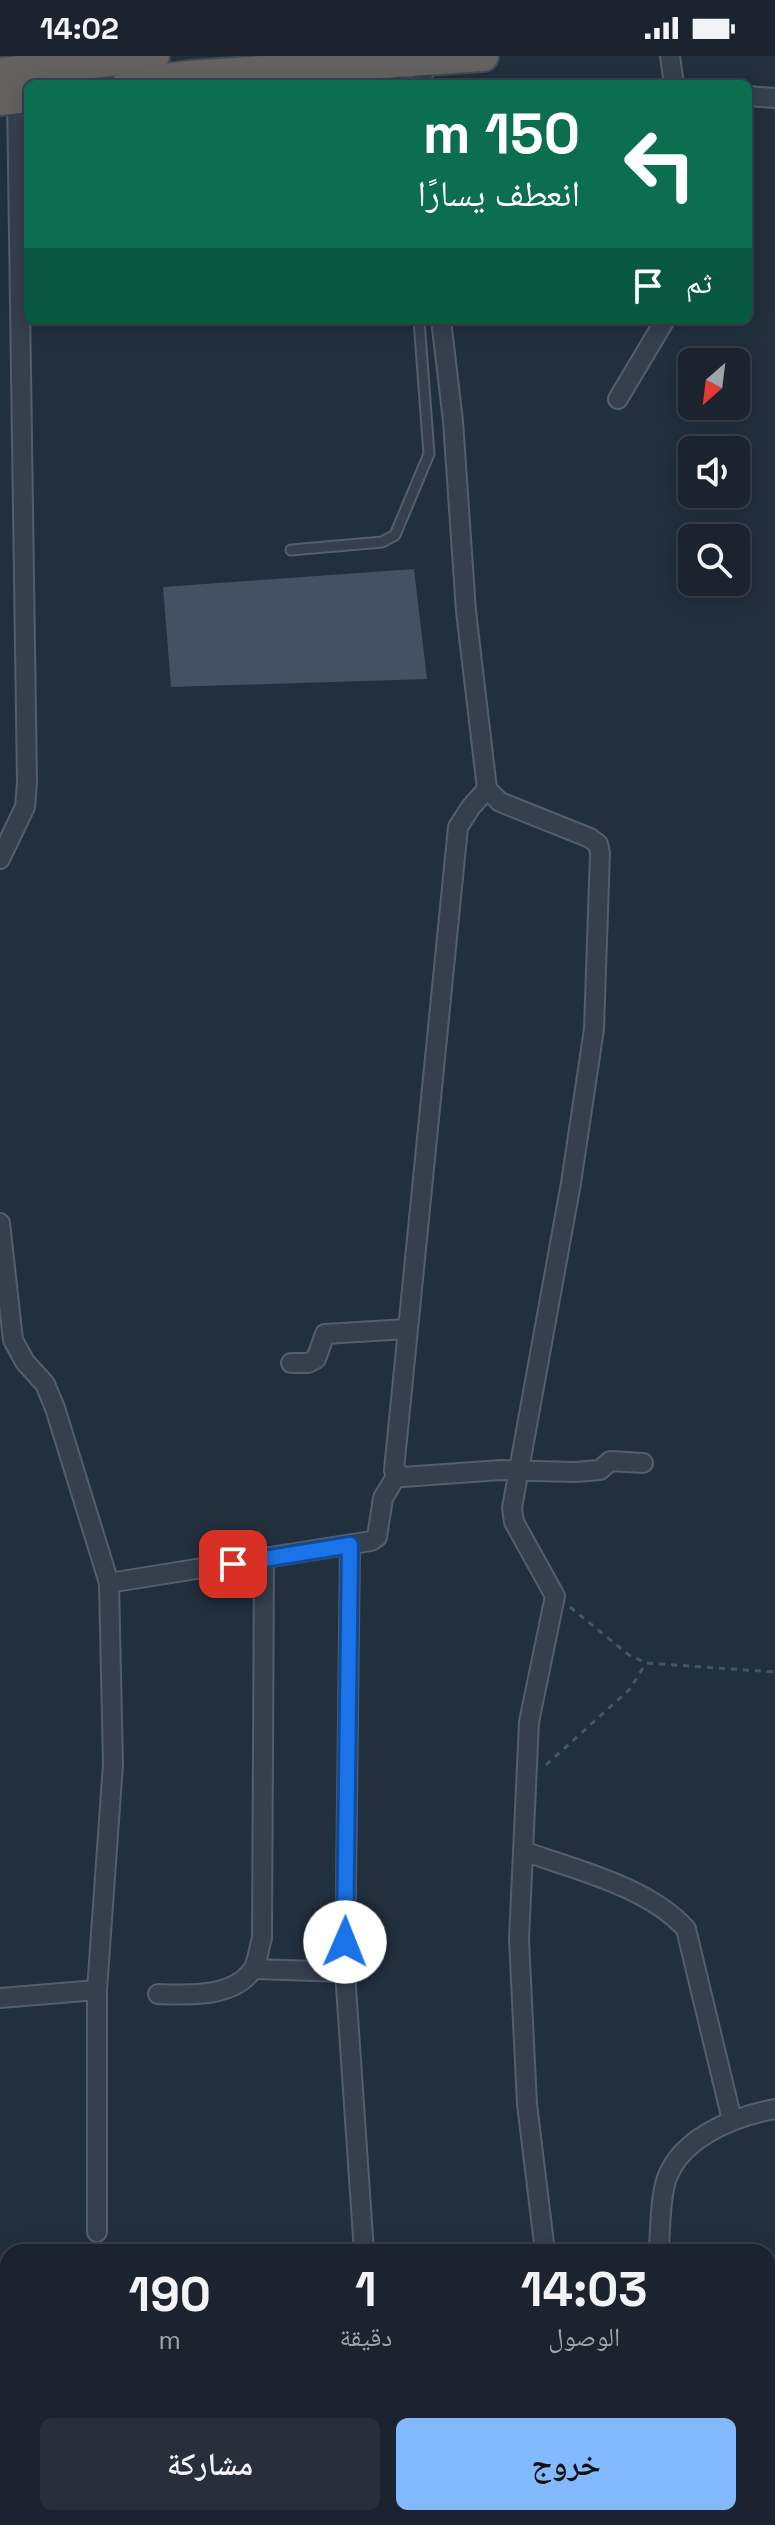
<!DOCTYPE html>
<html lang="ar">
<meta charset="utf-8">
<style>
:root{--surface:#1a232e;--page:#272f3a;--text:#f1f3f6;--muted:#9fa4aa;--line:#38404a;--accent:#82b8fc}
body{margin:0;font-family:"Space Grotesk","Noto Naskh Arabic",sans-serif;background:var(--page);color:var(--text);direction:rtl;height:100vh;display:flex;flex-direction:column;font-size:30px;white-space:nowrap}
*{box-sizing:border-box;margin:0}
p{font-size:26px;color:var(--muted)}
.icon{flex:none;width:44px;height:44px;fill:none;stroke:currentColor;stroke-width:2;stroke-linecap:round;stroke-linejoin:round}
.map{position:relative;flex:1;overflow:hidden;direction:ltr}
.drawer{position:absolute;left:0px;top:2188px;width:776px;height:282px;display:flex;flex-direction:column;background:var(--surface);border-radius:24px 24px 0 0;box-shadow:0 4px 20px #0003,0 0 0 2px var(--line);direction:rtl}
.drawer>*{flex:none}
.banner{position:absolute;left:24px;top:24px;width:728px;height:244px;border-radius:12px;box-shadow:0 4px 20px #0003,0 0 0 2px var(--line);direction:rtl;background:#0b6e4f;color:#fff;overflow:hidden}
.needle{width:52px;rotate:208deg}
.buttons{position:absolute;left:678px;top:292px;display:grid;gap:16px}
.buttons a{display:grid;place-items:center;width:72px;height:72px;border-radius:12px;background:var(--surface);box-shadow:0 4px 20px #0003,0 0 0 2px var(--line);font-size:40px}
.pin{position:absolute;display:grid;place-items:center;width:68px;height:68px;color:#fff;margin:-34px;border-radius:16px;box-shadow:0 4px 12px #0006}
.me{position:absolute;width:88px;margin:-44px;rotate:1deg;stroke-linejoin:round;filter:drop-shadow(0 0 6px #0008)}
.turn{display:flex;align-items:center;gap:28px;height:168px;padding:0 40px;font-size:36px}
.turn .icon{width:104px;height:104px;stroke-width:2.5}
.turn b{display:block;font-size:56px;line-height:68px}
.then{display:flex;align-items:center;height:76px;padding:0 40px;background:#0003;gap:16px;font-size:30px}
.eta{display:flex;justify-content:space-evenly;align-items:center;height:136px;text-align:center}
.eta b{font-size:48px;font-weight:600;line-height:56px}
.primary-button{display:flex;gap:16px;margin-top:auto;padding:16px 40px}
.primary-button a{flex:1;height:92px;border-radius:12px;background:var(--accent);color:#111;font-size:32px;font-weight:600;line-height:92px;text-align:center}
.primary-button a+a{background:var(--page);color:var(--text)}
.status{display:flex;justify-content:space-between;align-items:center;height:56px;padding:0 40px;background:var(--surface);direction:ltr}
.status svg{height:22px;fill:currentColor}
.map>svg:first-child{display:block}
.building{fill:#435161}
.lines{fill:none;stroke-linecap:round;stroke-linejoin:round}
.service-casing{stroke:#545e6b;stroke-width:13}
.minor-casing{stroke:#545e6b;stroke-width:22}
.trunk-casing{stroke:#414b58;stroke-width:34}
.path{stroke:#42595b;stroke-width:3;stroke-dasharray:6 6;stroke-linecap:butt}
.service{stroke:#36404d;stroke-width:9}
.minor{stroke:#36404d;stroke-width:18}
.trunk{stroke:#646260;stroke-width:30}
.route-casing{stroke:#114b97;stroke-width:20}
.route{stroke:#1a73e8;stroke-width:14}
</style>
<div class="status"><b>14:02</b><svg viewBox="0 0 49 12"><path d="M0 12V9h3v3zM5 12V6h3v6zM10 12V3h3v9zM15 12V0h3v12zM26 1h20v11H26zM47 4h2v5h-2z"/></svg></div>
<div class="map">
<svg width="775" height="2469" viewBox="0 0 775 2469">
<rect width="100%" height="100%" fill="#222f3d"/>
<polygon class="building" points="414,513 427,623 171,631 163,531"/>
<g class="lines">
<g class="service-casing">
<g id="service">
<polyline points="399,9 401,28"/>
<polyline points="291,494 382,486 395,479 429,398 419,264"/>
</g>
</g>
<g class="minor-casing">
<g id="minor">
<polyline points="670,0 674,28"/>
<polyline points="421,4 423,28"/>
<polyline points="748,40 775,42"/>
<polyline points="441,264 453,365 466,555 487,733 500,746 590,782 598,788 600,797 594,973 571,1127 512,1452 514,1466 555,1540 529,1666 519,1883 527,2048 545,2196"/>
<polyline points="618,343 665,264"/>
<polyline points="487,733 471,751 458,771 394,1414 403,1421 501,1414 575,1416 600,1414 610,1405 643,1407"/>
<polyline points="0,803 25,751 27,727 17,42"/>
<polyline points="0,1167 13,1284 25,1306 45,1328 55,1352 109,1527 113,1708 97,1934 97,2176"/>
<polyline points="291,1307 308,1307 316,1303 325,1278 407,1273"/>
<polyline points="350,1489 345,1916 364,2196"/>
<polyline points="109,1527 371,1485 377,1481 383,1442 397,1419"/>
<path d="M523 1795C574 1813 649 1831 686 1873L732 2064"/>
<polyline points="253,1913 345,1916"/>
<path d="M158 1938C188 1939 234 1942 253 1913 258 1905 259 1891 262 1882L264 1503"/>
<polyline points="0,1942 97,1934"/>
<path d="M659 2196C660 2175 660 2153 664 2133 673 2084 732 2061 775 2053"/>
<polyline points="390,2462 390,2469"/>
<polyline points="551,2462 552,2469"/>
</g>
</g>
<g class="trunk-casing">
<g id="trunk">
<polyline points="0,17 154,0"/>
<polyline points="128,28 190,20 483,0"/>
<polyline points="0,44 28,41"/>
</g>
</g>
<g class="path">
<polyline points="570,1551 629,1599 646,1607 775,1616"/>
<polyline points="546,1709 630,1633 646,1607"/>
</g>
<use href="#service" class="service"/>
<use href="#minor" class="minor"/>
<use href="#trunk" class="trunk"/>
</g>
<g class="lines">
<g class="route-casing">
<polyline id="route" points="233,1508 350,1489 345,1886"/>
</g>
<use href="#route" class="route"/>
</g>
</svg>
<div class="buttons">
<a><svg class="needle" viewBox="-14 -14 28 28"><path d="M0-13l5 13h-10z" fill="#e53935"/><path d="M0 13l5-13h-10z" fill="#9fa4aa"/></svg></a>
<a><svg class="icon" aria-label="sound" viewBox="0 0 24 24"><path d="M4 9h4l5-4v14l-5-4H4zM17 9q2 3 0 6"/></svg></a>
<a><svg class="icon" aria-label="search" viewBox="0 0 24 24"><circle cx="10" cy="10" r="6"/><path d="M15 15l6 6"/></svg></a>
</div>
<div class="pin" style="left:233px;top:1508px;background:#d93025"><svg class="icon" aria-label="arrive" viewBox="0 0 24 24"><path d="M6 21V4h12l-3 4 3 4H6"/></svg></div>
<svg class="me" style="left:345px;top:1886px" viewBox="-20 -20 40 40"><circle r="19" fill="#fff"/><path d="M0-13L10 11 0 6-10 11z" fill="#1a73e8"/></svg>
<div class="banner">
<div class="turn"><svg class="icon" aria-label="left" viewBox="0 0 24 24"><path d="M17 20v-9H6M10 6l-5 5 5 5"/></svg><div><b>150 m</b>انعطف يسارًا</div></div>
<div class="then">ثم<svg class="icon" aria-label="arrive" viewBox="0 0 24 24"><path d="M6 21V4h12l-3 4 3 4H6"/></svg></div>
</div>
<section class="drawer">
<div class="eta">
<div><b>14:03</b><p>الوصول</p></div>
<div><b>1</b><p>دقيقة</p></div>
<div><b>190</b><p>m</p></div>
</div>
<div class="primary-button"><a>خروج</a><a>مشاركة</a></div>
</section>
</div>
